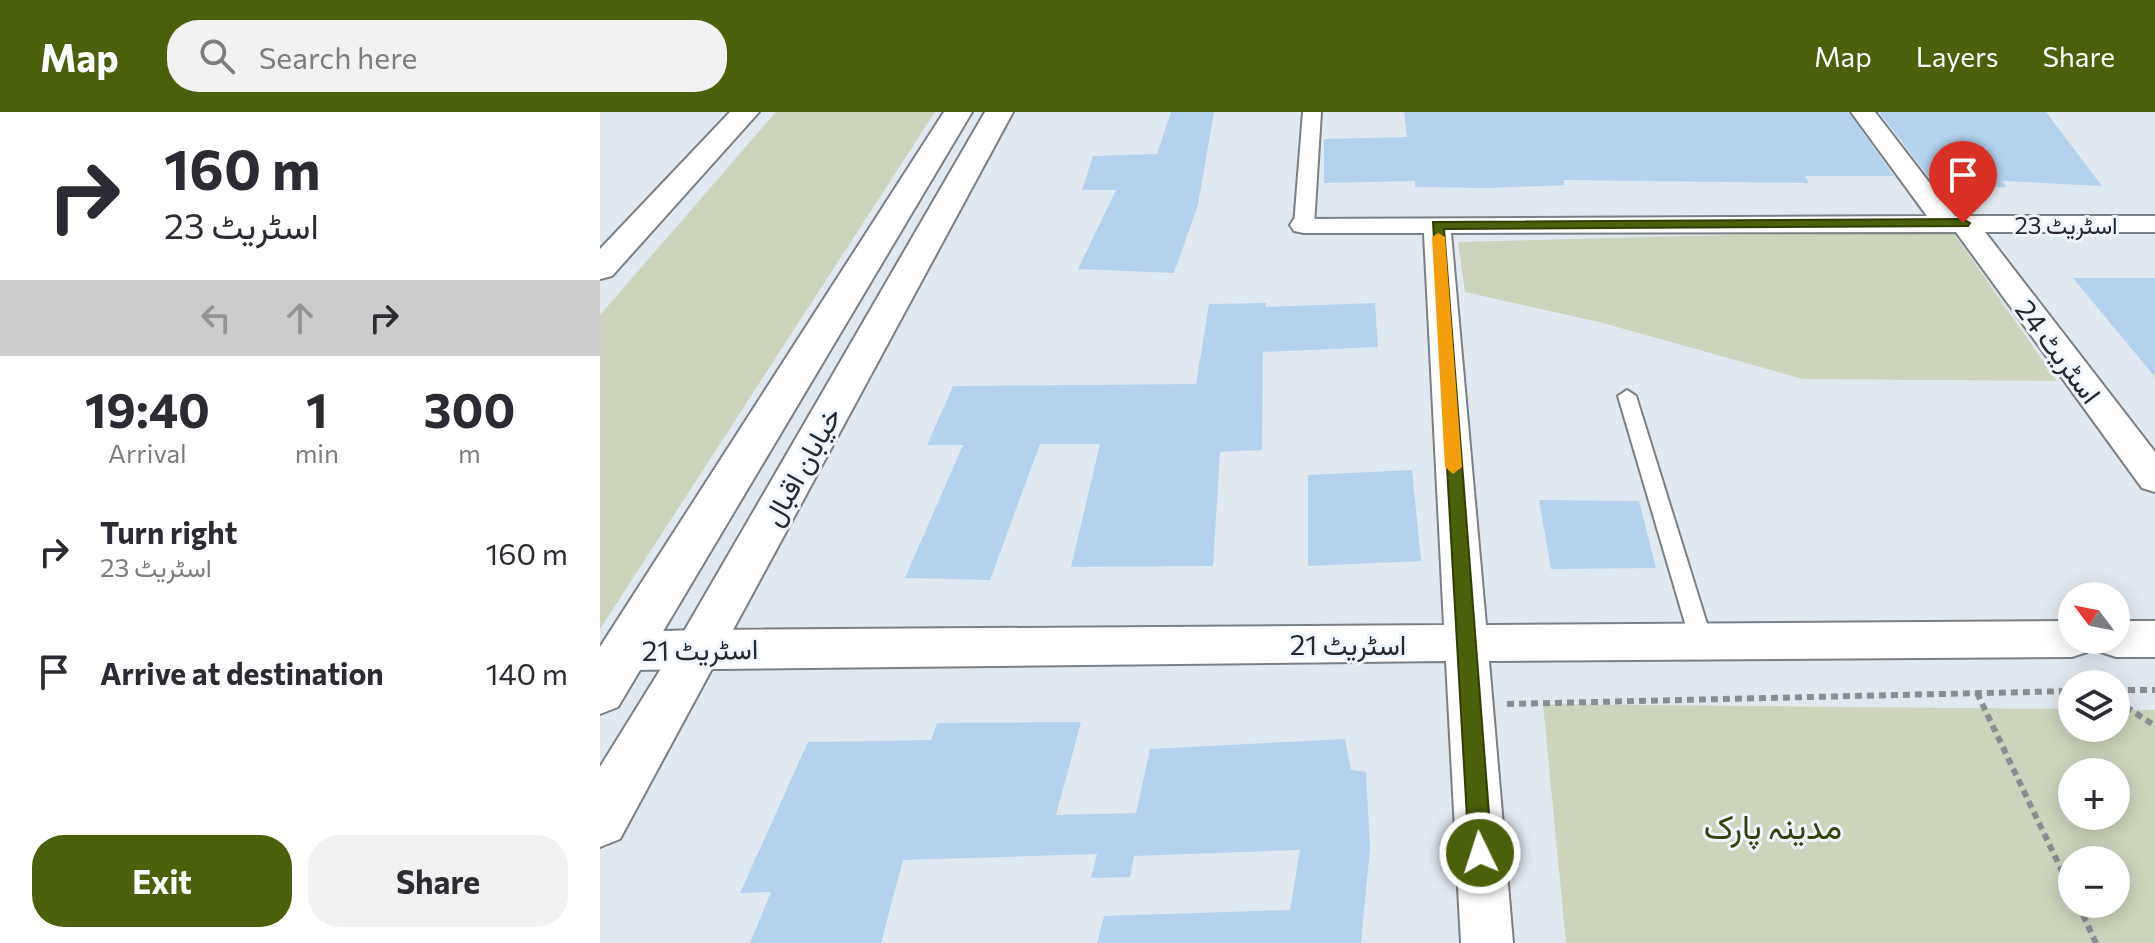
<!DOCTYPE html>
<meta charset="utf-8">
<style>
:root{--surface:#fff;--page:#f2f2f3;--text:#2b2b33;--muted:#7c7c81;--accent:#4b600a}
body{margin:0;font-family:Commissioner,Vazirmatn,sans-serif;background:var(--page);color:var(--text);height:100vh;display:flex;flex-direction:column;font-size:30px;white-space:nowrap}
*{box-sizing:border-box;margin:0}
p{font-size:26px;color:var(--muted)}
.icon{flex:none;width:44px;height:44px;fill:none;stroke:currentColor;stroke-width:2;stroke-linecap:round;stroke-linejoin:round}
.map{position:relative;flex:1;overflow:hidden}
.side{display:flex;flex-direction:column;background:var(--surface);width:600px}
.side>*{flex:none}
.banner{background:#fff;color:var(--text);overflow:hidden}
.needle{width:52px;rotate:302deg}
.buttons{position:absolute;left:1458px;top:470px;display:grid;gap:16px}
.buttons a{display:grid;place-items:center;width:72px;height:72px;border-radius:50%;background:var(--surface);box-shadow:0 4px 20px #0003;font-size:40px}
.pin{position:absolute;display:grid;place-items:center;width:68px;height:68px;color:#fff;margin:-82px -34px;border-radius:50% 50% 50% 0;rotate:-45deg;box-shadow:0 0 8px #0007}
.pin .icon{rotate:45deg}
.me{position:absolute;width:88px;margin:-44px;rotate:356deg;stroke-linejoin:round;filter:drop-shadow(0 0 6px #0008)}
.turn{display:flex;align-items:center;gap:28px;height:168px;padding:0 32px;font-size:36px}
.turn .icon{width:104px;height:104px;stroke-width:2.5}
.turn b{display:block;font-size:56px;line-height:68px}
.lanes{display:flex;align-items:center;height:76px;padding:0 32px;background:#0003;justify-content:center;gap:40px;direction:ltr}
.lanes .off{opacity:.35}
.eta{display:flex;justify-content:space-evenly;align-items:center;height:136px;text-align:center}
.eta b{font-size:48px;font-weight:700;line-height:56px}
.action{display:flex;gap:16px;margin-top:auto;padding:16px 32px}
.action a{flex:1;height:92px;border-radius:32px;background:var(--accent);color:#fff;font-size:32px;font-weight:700;line-height:92px;text-align:center}
.action a+a{background:var(--page);color:var(--text)}
ul{padding:0;list-style:none}
li{display:flex;align-items:center;gap:24px;height:120px;padding:0 32px}
li div{flex:1}
li b{display:block;font-size:30px}
li em{font-style:normal}
header{display:flex;align-items:center;gap:48px;box-sizing:border-box;height:112px;padding:0 40px;background:var(--accent);color:#fff}
header strong{font-size:38px}
nav{display:flex;gap:44px;margin-inline-start:auto;font-size:28px}
.search{width:560px;height:72px;background:var(--page);display:flex;align-items:center;gap:20px;box-sizing:border-box;padding:0 28px;border-radius:32px;color:var(--muted);font-size:30px}
main{display:flex;flex:1;min-height:0}
.map>svg:first-child{display:block}
.green{fill:#ccd5bc;fill-rule:evenodd}
.building{fill:#b4d2ed}
.lines{fill:none;stroke-linecap:round;stroke-linejoin:round}
.service-casing{stroke:#798086;stroke-width:4}
.pedestrian-casing{stroke:#798086;stroke-width:4}
.minor-casing{stroke:#798086;stroke-width:4}
.tertiary-casing{stroke:#798086;stroke-width:4}
.primary-casing{stroke:#798086;stroke-width:4}
.path{stroke:#888d92;stroke-width:6;stroke-dasharray:7 5;stroke-linecap:butt}
.service{fill:#fff;fill-rule:evenodd}
.pedestrian{fill:#fff;fill-rule:evenodd}
.minor{fill:#fff;fill-rule:evenodd}
.tertiary{fill:#fff;fill-rule:evenodd}
.primary{fill:#fff;fill-rule:evenodd}
.route{fill:#4b600a;stroke:#313e06;stroke-width:2}
.slow{fill:#f59e0b}
.labels{text-anchor:middle;dominant-baseline:central;stroke-width:6;stroke-linejoin:round;paint-order:stroke}
.far-street-label{font-size:24px;fill:#26282b;stroke:#eff6fd}
.street-label{font-size:28px;fill:#26282b;stroke:#eff6fd}
.near-park-label{font-size:34px;fill:#34430b;stroke:#eff6fd}
</style>
<header>
<strong>Map</strong>
<div class="search"><svg class="icon" aria-label="search" viewBox="0 0 24 24"><circle cx="10" cy="10" r="6"/><path d="M15 15l6 6"/></svg>Search here</div>
<nav><a>Map</a><a>Layers</a><a>Share</a></nav>
</header>
<main>
<section class="side">
<div class="banner">
<div class="turn"><svg class="icon" aria-label="right" viewBox="0 0 24 24"><path d="M7 20v-9h11M14 6l5 5-5 5"/></svg><div><b>160 m</b>اسٹریٹ 23</div></div>
<div class="lanes"><svg class="icon off" aria-label="left" viewBox="0 0 24 24"><path d="M17 20v-9H6M10 6l-5 5 5 5"/></svg><svg class="icon off" aria-label="ahead" viewBox="0 0 24 24"><path d="M12 20V5M6 11l6-6 6 6"/></svg><svg class="icon" aria-label="right" viewBox="0 0 24 24"><path d="M7 20v-9h11M14 6l5 5-5 5"/></svg></div>
</div>
<div class="eta">
<div><b>19:40</b><p>Arrival</p></div>
<div><b>1</b><p>min</p></div>
<div><b>300</b><p>m</p></div>
</div>
<ul>
<li><svg class="icon" aria-label="right" viewBox="0 0 24 24"><path d="M7 20v-9h11M14 6l5 5-5 5"/></svg><div><b>Turn right</b><p>اسٹریٹ 23</p></div><em>160 m</em></li>
<li><svg class="icon" aria-label="arrive" viewBox="0 0 24 24"><path d="M6 21V4h12l-3 4 3 4H6"/></svg><div><b>Arrive at destination</b></div><em>140 m</em></li>
</ul>
<div class="action"><a>Exit</a><a>Share</a></div>
</section>
<div class="map">
<svg width="1555" height="831" viewBox="0 0 1555 831">
<rect width="100%" height="100%" fill="#e1e9f0"/>
<g class="green">
<polygon points="176,0 335,0 0,517 0,203"/>
<polygon points="1351,117 1457,269 1203,267 999,210 865,180 858,130"/>
<path d="M943 592 1472 597V616H1516V598H1555V831H966ZM1472 660H1516V704H1472ZM1472 748H1516V792H1472Z"/>
</g>
<g class="building">
<polygon points="571,0 614,0 598,93 574,161 478,157 516,78 482,78 493,44 557,42"/>
<polygon points="804,0 1248,0 1294,64 1205,64 1209,71 963,68 965,73 891,76 815,75 815,69 724,71 724,27 807,25"/>
<polygon points="1279,0 1446,0 1502,74 1402,69 1407,75 1346,75 1338,64 1328,64"/>
<polygon points="1473,166 1555,166 1555,265"/>
<polygon points="666,191 666,195 775,191 778,235 663,240 662,338 620,340 613,454 471,455 500,332 440,332 390,468 305,466 363,333 327,333 353,274 596,272 609,192"/>
<polygon points="812,358 821,449 708,454 708,363"/>
<polygon points="939,388 1039,389 1056,456 951,457"/>
<polygon points="481,610 456,703 536,701 550,637 745,627 751,658 766,660 770,736 761,831 497,831 504,804 690,798 700,738 534,744 530,765 491,766 497,742 303,748 281,831 150,831 171,780 140,781 208,630 331,628 337,611"/>
</g>
<g class="lines">
<g class="service-casing">
<polygon id="service" points="1027,278 1036,284 1112,528 1109,535 1101,538 1093,535 1090,528 1018,284"/>
</g>
<g class="pedestrian-casing">
<polygon id="pedestrian" points="703,0 721,0 714,113 704,119 694,113"/>
</g>
<g class="minor-casing">
<g id="minor">
<polygon points="1251,0 1275,0 1355,104 1555,104 1555,120 1385,120 1555,340 1555,380 1542,376 1356,120 851,121 886,513 1472,509 1472,528 1492,528 1487,540 1472,545 889,549 913,831 861,831 846,549 25,558 10,552 4,539 10,526 25,520 100,518 844,513 824,121 704,121 694,119 690,113 694,107 1327,104"/>
<polygon points="1516,509 1555,509 1555,545 1516,545 1501,540 1496,528 1516,528"/>
</g>
</g>
<g class="tertiary-casing">
<polygon id="tertiary" points="130,0 159,0 12,164 0,167 0,137"/>
</g>
<g class="primary-casing">
<g id="primary">
<polygon points="344,0 372,0 18,595 0,602 0,535"/>
<polygon points="385,0 413,0 20,727 0,735 0,655 83,521"/>
</g>
</g>
<g class="path">
<polyline points="1516,578 1555,578"/>
<polyline points="1377,581 1472,780"/>
<polyline points="1516,588 1555,614"/>
<polyline points="907,592 1472,579"/>
<polyline points="1478,792 1496,831"/>
</g>
<use href="#service" class="service"/>
<use href="#pedestrian" class="pedestrian"/>
<use href="#minor" class="minor"/>
<use href="#tertiary" class="tertiary"/>
<use href="#primary" class="primary"/>
</g>
<polygon class="route" points="1363,107 1370,111 1368,114 844,117 892,741 889,750 880,753 872,750 869,741 833,110"/>
<polygon class="slow" points="838,121 845,125 862,355 853,362 845,355 832,125"/>
<g class="labels">
<g class="far-street-label">
<text x="1466" y="112">اسٹریٹ 23</text>
</g>
<g class="street-label">
<text transform="translate(1459 239) rotate(53)">اسٹریٹ 24</text>
<text transform="translate(201 354) rotate(-61)">خیابان اقبال</text>
<text x="748" y="532">اسٹریٹ 21</text>
<text transform="translate(100 537) rotate(-1)">اسٹریٹ 21</text>
</g>
<g class="near-park-label">
<text x="1173" y="713">مدینہ پارک</text>
</g>
</g>
</svg>
<div class="buttons">
<a><svg class="needle" viewBox="-14 -14 28 28"><path d="M0-13l5 13h-10z" fill="#e53935"/><path d="M0 13l5-13h-10z" fill="#7c7c81"/></svg></a>
<a><svg class="icon" aria-label="layers" viewBox="0 0 24 24"><path d="M12 4l9 5-9 5-9-5zM3 14l9 5 9-5"/></svg></a>
<a>+</a>
<a>−</a>
</div>
<div class="pin" style="left:1363px;top:111px;background:#d93025"><svg class="icon" aria-label="arrive" viewBox="0 0 24 24"><path d="M6 21V4h12l-3 4 3 4H6"/></svg></div>
<svg class="me" style="left:880px;top:741px" viewBox="-20 -20 40 40"><circle r="17" fill="#4b600a" stroke="#fff" stroke-width="3"/><path d="M0-11L8 9 0 5-8 9z" fill="#fff"/></svg>
</div>
</main>
